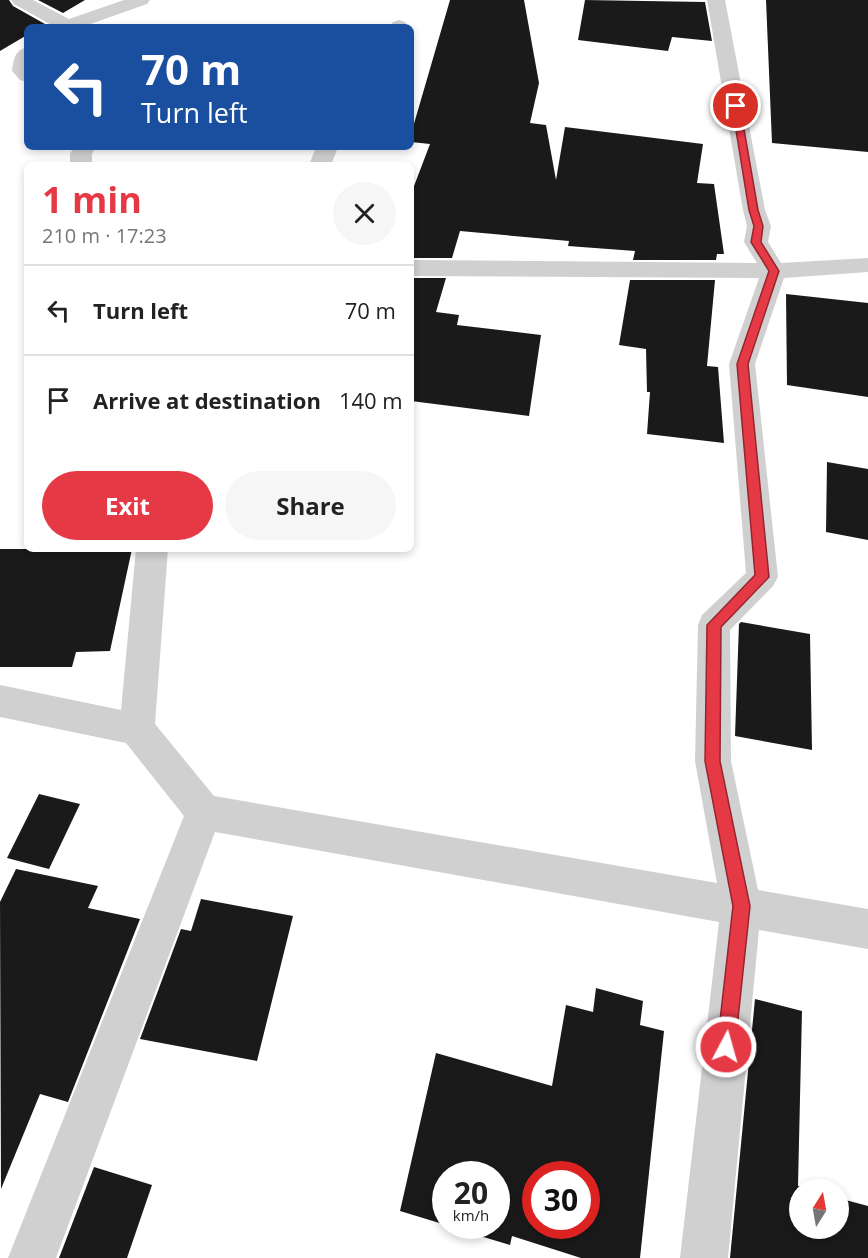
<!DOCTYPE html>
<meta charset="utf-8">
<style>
:root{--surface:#fff;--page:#f6f6f6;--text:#222;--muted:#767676;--line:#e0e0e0;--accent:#e63946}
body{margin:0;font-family:"Open Sans",sans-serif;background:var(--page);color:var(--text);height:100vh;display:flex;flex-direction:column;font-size:22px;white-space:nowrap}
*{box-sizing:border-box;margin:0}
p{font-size:20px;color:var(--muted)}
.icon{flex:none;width:33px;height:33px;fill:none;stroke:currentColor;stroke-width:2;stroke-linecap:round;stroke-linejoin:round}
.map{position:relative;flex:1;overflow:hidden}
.sheet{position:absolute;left:24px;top:162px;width:390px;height:390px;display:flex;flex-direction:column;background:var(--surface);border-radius:9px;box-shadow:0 3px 9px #0003}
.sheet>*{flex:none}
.hud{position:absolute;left:24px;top:24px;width:390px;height:126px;border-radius:9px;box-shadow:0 3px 9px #0003;background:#1a4fa0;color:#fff;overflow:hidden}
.needle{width:39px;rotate:11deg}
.fabs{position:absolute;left:789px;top:1179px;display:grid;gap:12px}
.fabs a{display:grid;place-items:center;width:60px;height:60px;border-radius:50%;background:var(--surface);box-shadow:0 3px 9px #0003;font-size:30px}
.speed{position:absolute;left:432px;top:1161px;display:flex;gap:12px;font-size:30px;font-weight:700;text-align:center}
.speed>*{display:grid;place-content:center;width:78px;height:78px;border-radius:50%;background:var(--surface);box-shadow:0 3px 9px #0003;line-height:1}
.speed small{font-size:15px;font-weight:400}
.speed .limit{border:9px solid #d22;background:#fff;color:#111}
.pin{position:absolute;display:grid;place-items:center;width:51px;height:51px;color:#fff;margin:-26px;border:3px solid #fff;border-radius:50%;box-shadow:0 2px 6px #0007}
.me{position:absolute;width:66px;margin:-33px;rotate:6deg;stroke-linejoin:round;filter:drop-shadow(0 0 4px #0008)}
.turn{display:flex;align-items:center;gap:21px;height:126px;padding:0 18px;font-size:27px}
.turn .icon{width:78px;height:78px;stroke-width:2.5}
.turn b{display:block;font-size:42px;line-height:51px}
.round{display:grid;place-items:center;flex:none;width:63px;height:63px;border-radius:32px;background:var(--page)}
.overview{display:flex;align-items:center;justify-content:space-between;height:102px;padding:0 18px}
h1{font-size:36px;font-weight:700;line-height:45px;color:var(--accent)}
.cta{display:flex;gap:12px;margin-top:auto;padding:12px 18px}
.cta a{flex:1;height:69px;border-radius:36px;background:var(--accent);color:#fff;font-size:24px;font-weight:700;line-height:69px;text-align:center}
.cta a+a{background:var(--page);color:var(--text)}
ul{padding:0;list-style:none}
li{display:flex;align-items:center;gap:18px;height:90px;padding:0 18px;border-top:2px solid var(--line)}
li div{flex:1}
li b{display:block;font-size:22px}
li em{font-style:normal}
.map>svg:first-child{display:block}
.building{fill:#1a1a1a;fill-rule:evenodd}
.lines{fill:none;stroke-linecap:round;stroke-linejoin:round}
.street{fill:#d0d0d0;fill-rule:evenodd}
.route{fill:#e63946;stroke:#96252e;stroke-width:1.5}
</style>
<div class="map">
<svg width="868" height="1258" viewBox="0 0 868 1258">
<rect width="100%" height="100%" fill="#fff"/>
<g class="building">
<polygon points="0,0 9,0 13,6 45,24 40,27 27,27 27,35 0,51"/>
<polygon points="38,0 85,0 63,13"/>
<polygon points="450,0 524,0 539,83 530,123 546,125 556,180 565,127 703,144 697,183 714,184 724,254 717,254 716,260 633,260 635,251 568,246 569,241 460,231 452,258 411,258 411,194 430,144 411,142 411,134"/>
<polygon points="585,0 705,2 712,41 672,37 668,51 578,40"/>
<polygon points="766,0 868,0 868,152 772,143"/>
<polygon points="411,278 446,278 436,312 459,315 457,325 541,335 529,416 411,401"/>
<polygon points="630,280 715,280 707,366 718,367 724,443 647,434 650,392 647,392 646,349 619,345"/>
<polygon points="786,294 868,303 868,397 787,385"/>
<polygon points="827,462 868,469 868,540 826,532"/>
<polygon points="0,549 132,549 110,651 76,652 72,667 0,667"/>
<polygon points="741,622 810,634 812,750 735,736 739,624"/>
<polygon points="39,794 80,804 49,869 7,858"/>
<polygon points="16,869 98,886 88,908 140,919 68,1102 40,1094 1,1189 0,902"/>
<polygon points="201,899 293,916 257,1061 140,1039 181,929 191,931"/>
<path d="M596 988 643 1001 640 1025 664 1031 640 1258H581L512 1236 510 1245 447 1226H496V1174H446V1225L400 1211 436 1053 552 1086 566 1005 593 1012ZM536 1174H586V1226H536Z"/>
<polygon points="755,999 802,1011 798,1186 810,1190 800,1190 800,1228 838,1228 838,1198 868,1206 868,1258 730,1258"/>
<polygon points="94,1167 152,1185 127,1258 59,1258"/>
</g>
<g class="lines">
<g class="street">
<polygon points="11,0 33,0 69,19 124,0 150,0 147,4 82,27 55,27 14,4"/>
<polygon points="707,0 725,0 765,210 771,226 768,242 781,263 868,258 868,272 784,278 755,364 778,577 773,586 730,630 731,761 758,890 868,909 868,949 759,930 728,1258 680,1258 719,922 215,832 56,1258 8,1258 184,816 126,743 0,717 0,685 121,710 136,549 168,549 155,724 214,796 717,883 695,761 698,625 702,615 746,573 729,364 759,278 411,276 411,260 757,263 744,242 747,226 743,210"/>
<polygon points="399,20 405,22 408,27 390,27 393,22"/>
<path d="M27 47V82L20 80 12 71C14 59 14 51 27 47Z"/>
<polygon points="74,147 96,147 92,154 92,165 70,165 70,154"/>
<polygon points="316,147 338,147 331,165 309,165"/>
</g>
</g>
<polygon class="route" points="736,103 740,106 758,210 763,226 761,242 779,271 748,364 769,577 721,627 720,761 750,906 735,1047 733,1053 726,1056 720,1053 717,1047 733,906 705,761 707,625 755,575 737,364 769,271 751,242 754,226 749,210 732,106"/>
</svg>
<div class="fabs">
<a><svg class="needle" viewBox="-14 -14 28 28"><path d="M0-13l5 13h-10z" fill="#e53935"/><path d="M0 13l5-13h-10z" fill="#767676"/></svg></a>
</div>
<div class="speed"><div>20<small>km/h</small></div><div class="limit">30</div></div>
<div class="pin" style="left:736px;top:106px;background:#d93025"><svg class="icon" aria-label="arrive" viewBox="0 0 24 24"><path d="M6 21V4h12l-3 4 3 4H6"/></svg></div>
<svg class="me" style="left:726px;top:1047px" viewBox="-20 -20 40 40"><circle r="17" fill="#e63946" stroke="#fff" stroke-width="3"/><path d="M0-11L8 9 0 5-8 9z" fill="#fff"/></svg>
<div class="hud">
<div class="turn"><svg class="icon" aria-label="left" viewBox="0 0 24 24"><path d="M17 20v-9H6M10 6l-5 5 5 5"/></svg><div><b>70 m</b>Turn left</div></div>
</div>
<section class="sheet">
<div class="overview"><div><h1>1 min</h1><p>210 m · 17:23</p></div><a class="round"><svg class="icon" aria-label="close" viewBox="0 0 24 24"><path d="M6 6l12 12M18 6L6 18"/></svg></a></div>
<ul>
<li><svg class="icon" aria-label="left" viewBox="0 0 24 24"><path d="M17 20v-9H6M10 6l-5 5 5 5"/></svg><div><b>Turn left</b></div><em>70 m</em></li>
<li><svg class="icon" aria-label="arrive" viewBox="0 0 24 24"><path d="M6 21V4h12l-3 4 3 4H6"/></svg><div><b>Arrive at destination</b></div><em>140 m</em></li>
</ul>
<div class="cta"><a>Exit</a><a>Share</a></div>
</section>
</div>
